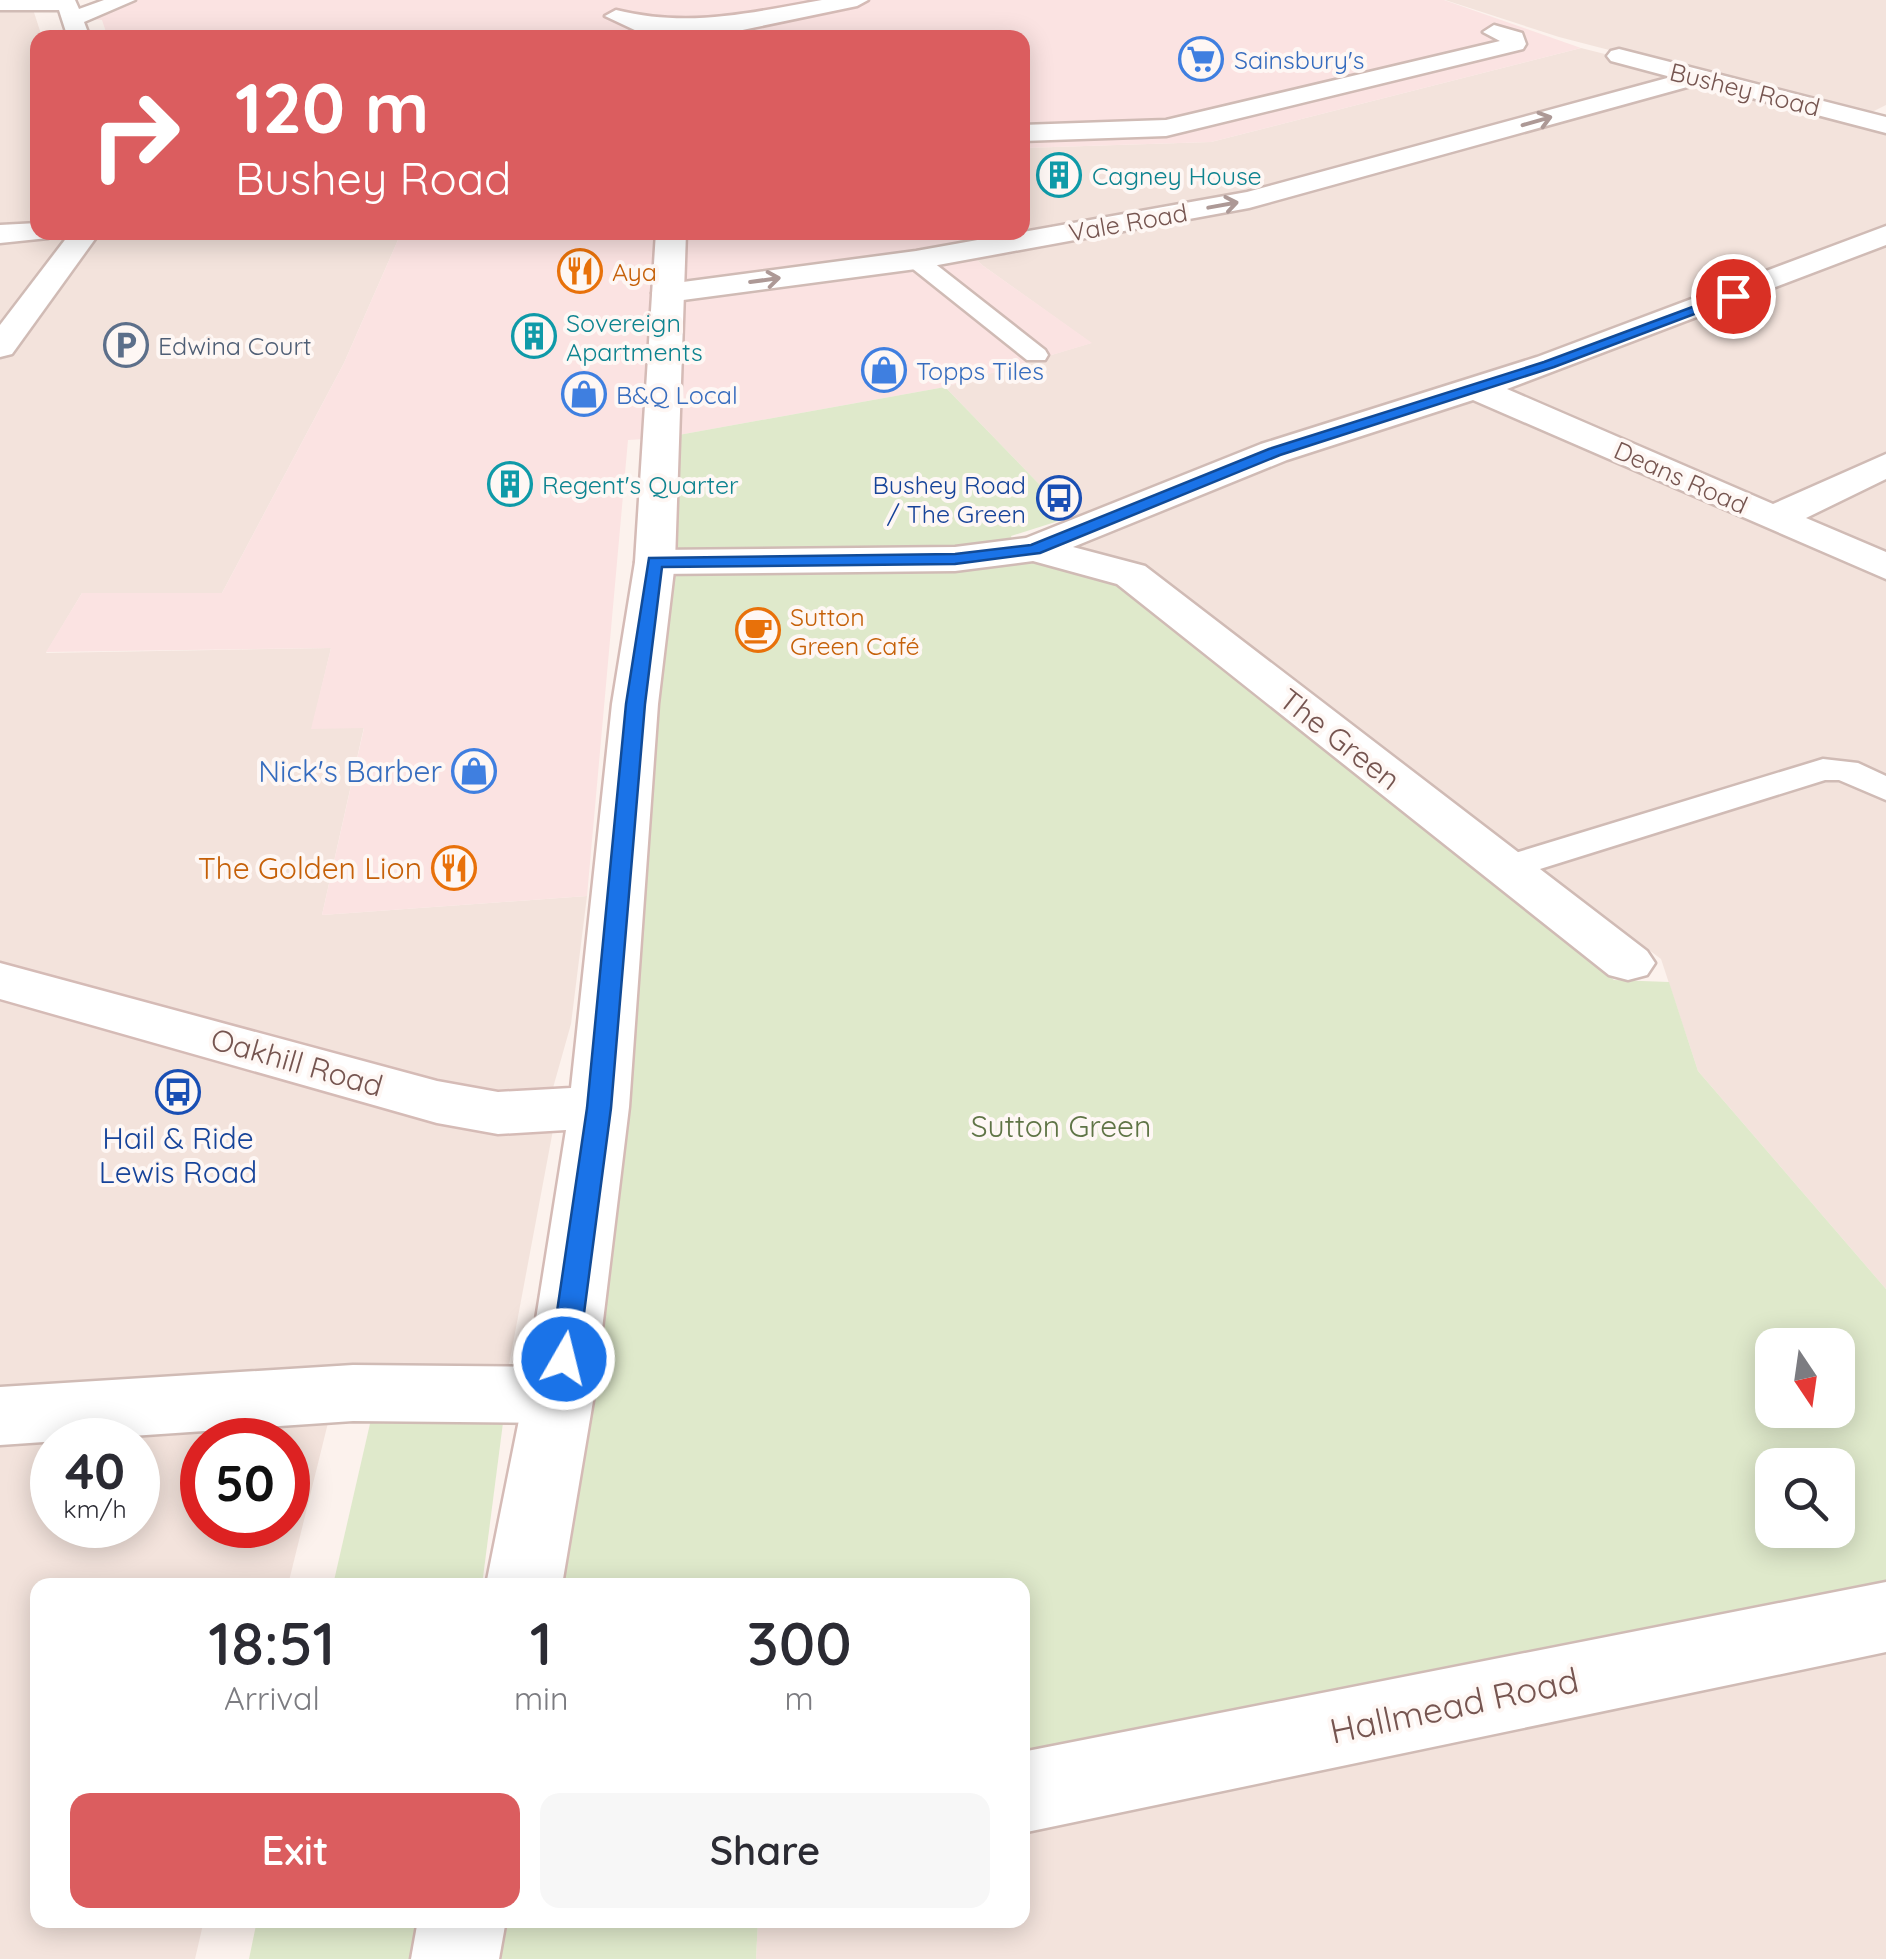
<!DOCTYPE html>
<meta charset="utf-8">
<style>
:root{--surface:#fff;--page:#f7f7f7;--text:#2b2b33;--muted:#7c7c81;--accent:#db5d5f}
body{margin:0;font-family:Quicksand,sans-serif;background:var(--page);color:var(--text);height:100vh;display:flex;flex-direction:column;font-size:38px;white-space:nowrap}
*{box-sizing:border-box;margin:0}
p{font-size:32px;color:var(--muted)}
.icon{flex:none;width:55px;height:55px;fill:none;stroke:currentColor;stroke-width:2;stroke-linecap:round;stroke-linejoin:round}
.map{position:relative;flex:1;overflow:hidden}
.panel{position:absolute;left:30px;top:1578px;width:1000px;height:350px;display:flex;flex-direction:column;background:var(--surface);border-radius:20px;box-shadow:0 5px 25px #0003}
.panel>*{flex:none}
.guide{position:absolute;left:30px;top:30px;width:1000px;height:210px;border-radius:20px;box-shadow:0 5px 25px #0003;background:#db5d5f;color:#fff;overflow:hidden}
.needle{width:65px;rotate:167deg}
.buttons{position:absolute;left:1755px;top:1328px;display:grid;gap:20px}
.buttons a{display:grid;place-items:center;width:100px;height:100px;border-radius:20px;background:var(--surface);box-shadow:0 5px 25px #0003;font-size:50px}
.speed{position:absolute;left:30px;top:1418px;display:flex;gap:20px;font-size:50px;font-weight:700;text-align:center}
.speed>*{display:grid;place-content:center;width:130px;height:130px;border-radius:50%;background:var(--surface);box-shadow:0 5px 25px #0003;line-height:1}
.speed small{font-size:25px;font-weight:400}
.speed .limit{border:15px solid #d22;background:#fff;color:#111}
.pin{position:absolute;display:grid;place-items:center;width:85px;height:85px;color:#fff;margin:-42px;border:5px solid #fff;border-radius:50%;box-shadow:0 2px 10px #0007}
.me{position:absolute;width:110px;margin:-55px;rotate:8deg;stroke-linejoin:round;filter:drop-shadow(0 0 8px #0008)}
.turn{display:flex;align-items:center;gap:35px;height:210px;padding:0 40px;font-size:45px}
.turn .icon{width:130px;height:130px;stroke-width:2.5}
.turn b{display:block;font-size:70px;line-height:85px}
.eta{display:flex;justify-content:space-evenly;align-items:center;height:170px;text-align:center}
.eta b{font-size:60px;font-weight:600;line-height:70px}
.button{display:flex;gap:20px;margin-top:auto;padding:20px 40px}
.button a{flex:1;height:115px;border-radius:20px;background:var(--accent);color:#fff;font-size:40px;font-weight:600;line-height:115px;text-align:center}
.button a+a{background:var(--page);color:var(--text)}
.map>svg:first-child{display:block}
.residential{fill:#f3e3dc;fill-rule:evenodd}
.commercial{fill:#fbe3e2}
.green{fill:#dfe9cb;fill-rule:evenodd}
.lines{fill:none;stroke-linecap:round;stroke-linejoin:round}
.lane-casing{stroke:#d0bbb5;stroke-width:5}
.street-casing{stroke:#d0bbb5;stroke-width:5}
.secondary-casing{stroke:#d5bbb6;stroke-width:5}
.lane{fill:#fff;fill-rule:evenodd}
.street{fill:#fff;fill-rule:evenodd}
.secondary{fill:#fff;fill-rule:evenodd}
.oneway{stroke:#ad9996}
.route{fill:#1a73e8;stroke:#114b97;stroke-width:2.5}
.labels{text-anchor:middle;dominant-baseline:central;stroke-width:8;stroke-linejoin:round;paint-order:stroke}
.far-shop-label{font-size:25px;fill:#366cbe;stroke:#fef7f4;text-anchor:start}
.far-street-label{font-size:25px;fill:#765550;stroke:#fef7f4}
.far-culture-label{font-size:25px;fill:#0d838f;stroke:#fef7f4;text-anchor:start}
.far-food-label{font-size:25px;fill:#c56008;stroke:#fef7f4;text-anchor:start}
.far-service-label{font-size:25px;fill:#4e5e75;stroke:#fef7f4;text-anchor:start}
.far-transit-label{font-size:25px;fill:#164399;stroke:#fef7f4;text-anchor:end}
.street-label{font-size:30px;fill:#765550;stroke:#fef7f4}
.shop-label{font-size:30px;fill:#366cbe;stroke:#fef7f4;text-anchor:end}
.food-label{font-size:30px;fill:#c56008;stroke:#fef7f4;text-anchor:end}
.park-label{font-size:30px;fill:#5f7446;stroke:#fef7f4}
.transit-label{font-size:30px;fill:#164399;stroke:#fef7f4}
.near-street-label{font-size:35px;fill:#765550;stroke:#fef7f4}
</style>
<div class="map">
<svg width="1886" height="1959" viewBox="0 0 1886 1959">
<rect width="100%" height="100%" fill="#fcf2ed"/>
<g class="residential">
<polygon points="0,0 30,0 42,37 38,38 38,232 401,233 344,363 222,593 82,593 46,653 331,648 312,728 364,727 322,915 587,896 571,1024 551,1095 452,1091 0,968"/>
<polygon points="1445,0 1886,0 1886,105 1864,116 1559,37"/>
<polygon points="1581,48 1886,125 1886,1289 1698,1071 1661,959 1139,567 1052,541 1071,517 945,387 1091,343 982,265 955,238 953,233 1022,232 1023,148 1211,142"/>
<path d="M0 996 553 1130 508 1370 342 1366 288 1585H38V1920H204L195 1959H0ZM52 1440H138V1525H52ZM202 1440H288V1525H202Z"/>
<polygon points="1886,1650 1886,1959 756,1959 758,1920 1022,1920 1023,1816"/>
</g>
<g class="commercial">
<polygon points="124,0 1444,0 1581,48 1211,142 1023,148 1022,38 108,38 102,20 75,18"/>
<polygon points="401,233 953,233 982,265 1092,343 945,387 662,438 628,440 587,896 322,915 364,728 311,729 331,648 46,652 82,593 222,593 344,363"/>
</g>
<g class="green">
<path d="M945 387 1071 517 1011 536 1016 553 1129 588 1614 980 1669 982 1698 1071 1886 1289V1592L1023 1766 1022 1585H535L662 438ZM1772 1345H1838V1410H1772ZM1772 1465H1838V1530H1772Z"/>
<polygon points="372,1415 504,1415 482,1585 333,1585"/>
<polygon points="257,1920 438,1920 430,1959 249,1959"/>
<polygon points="516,1920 758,1920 756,1959 472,1959 477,1929"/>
</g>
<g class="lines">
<g class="lane-casing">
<g id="lane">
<polygon points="916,253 924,255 1045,350 1048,355 1045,360 1027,360 908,265 905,260 908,255"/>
<polygon points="1823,759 1858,763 1886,776 1886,800 1839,780 1825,780 1518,876 1505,879 1492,876 1486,868 1492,860"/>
</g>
</g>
<g class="street-casing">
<g id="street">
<polygon points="0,0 75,0 79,9 104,0 135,0 84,22 90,38 68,38 59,10 0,10"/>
<polygon points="1494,25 1522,33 1526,44 1523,49 1166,136 1022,141 1022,125 1166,120 1500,41 1483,32"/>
<polygon points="1619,49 1886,117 1886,133 1698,84 1249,208 916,269 668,302 657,300 652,293 657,286 668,284 916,251 1247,192 1671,77 1611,61 1607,56 1611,51"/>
<polygon points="38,223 38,232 52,232 48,238 0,243 0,225"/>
<polygon points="1886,226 1886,245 1507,389 1773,504 1886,454 1886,479 1806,518 1886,552 1886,579 1473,400 1287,460 1073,547 1145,566 1647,951 1655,963 1647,975 1628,980 1609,975 1117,584 1033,561 955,571 655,574 641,571 635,562 641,553 655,550 955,547 1026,538 1261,444 1537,357"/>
<polygon points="71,232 100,232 12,354 0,357 0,325"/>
<polygon points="353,1365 559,1367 584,1375 594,1395 584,1415 559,1423 353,1421 0,1445 0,1387"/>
<polygon points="1886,1582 1886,1652 1022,1833 1022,1752"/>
</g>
</g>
<g class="secondary-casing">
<g id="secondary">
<path d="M822 0H868L857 6 704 38H668L678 31 639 32 605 16 616 10C689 28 749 13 822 0Z"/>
<polygon points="656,232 686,232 675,562 658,704 629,1107 594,1395 562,1585 486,1585 524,1395 566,1130 498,1134 437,1123 0,999 0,963 437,1081 498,1092 571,1088 612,704 635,562"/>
<polygon points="418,1920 506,1920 499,1959 411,1959"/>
</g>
</g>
<use href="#lane" class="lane"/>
<use href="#street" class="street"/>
<use href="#secondary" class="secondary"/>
</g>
<defs><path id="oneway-shaft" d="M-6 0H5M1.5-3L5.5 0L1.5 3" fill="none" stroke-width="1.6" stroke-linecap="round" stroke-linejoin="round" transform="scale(2.5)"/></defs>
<g class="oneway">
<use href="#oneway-shaft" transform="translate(1537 121) rotate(-16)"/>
<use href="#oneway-shaft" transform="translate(1223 205) rotate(-10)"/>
<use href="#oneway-shaft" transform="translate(765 280) rotate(-8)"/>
</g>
<polygon class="route" points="1733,292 1739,296 1737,298 1554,367 1280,455 1040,553 955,564 662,567 645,704 611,1108 578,1359 574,1367 564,1370 554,1367 550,1359 587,1108 626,704 649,558 955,554 1031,545 1269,449 1544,362"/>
<defs>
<g id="supermarket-ring" transform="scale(2.25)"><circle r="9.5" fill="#fef7f4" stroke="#3f7fe0" stroke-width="1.5"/><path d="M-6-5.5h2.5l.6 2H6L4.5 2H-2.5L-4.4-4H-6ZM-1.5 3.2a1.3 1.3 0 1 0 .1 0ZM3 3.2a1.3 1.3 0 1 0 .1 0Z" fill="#3f7fe0"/></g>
<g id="building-ring" transform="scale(2.25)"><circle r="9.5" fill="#fef7f4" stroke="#0f9aa8" stroke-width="1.5"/><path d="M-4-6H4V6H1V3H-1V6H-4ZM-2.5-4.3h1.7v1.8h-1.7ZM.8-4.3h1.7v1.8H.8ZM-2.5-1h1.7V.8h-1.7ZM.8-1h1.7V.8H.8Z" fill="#0f9aa8"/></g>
<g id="restaurant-ring" transform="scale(2.25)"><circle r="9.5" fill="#fef7f4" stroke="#e8710a" stroke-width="1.5"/><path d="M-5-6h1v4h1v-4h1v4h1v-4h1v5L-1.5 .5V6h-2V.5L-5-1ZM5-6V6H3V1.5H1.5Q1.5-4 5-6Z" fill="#e8710a"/></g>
<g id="parking-ring" transform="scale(2.25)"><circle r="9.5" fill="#fef7f4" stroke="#5c6f8a" stroke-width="1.5"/><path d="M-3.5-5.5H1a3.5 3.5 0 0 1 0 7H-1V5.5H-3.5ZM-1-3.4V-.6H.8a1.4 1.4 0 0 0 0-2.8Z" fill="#5c6f8a"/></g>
<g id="shop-ring" transform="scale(2.25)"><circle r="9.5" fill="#fef7f4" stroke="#3f7fe0" stroke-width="1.5"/><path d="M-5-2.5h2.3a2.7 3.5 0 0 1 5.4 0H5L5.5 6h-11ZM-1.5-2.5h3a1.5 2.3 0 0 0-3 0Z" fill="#3f7fe0"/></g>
<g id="bus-ring" transform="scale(2.25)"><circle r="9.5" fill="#fef7f4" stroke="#1a4fb4" stroke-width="1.5"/><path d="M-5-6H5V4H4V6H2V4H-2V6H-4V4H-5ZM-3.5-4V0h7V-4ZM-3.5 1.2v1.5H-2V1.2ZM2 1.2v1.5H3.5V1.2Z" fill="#1a4fb4"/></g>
<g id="cafe-ring" transform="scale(2.25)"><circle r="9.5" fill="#fef7f4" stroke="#e8710a" stroke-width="1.5"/><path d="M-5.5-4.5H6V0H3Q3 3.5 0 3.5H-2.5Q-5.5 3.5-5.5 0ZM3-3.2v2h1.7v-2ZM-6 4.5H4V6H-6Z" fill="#e8710a"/></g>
</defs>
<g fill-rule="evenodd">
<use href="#supermarket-ring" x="1201" y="59"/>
<use href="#building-ring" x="1059" y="175"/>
<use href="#restaurant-ring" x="580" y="271"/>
<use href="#building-ring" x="534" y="336"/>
<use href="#parking-ring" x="126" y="345"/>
<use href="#shop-ring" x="884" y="370"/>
<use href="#shop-ring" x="584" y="394"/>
<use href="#building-ring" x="510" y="484"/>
<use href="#bus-ring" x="1059" y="498"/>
<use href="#cafe-ring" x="758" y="630"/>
<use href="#shop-ring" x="474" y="771"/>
<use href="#restaurant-ring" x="454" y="868"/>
<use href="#bus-ring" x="178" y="1092"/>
</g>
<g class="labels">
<g class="far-shop-label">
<text x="1234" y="59">Sainsbury's</text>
<text x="916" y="370">Topps Tiles</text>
<text x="616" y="394">B&amp;Q Local</text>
</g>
<g class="far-street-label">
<text transform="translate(1745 89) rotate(14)">Bushey Road</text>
<text transform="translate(1128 222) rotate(-10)">Vale Road</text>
<text transform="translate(1681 477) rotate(24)">Deans Road</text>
</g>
<g class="far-culture-label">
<text x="1092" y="175">Cagney House</text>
<text x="566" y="322">Sovereign<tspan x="566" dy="29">Apartments</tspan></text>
<text x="542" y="484">Regent's Quarter</text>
</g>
<g class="far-food-label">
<text x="612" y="271">Aya</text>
<text x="790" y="616">Sutton<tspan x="790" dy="29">Green Café</tspan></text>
</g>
<g class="far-service-label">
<text x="158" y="345">Edwina Court</text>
</g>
<g class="far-transit-label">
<text x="1026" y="484">Bushey Road<tspan x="1026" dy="29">/ The Green</tspan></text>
</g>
<g class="street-label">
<text transform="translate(1340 739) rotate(38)">The Green</text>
<text transform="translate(297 1062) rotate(16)">Oakhill Road</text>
</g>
<g class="shop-label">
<text x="442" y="771">Nick's Barber</text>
</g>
<g class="food-label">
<text x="422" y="868">The Golden Lion</text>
</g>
<g class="park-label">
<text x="1061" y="1126">Sutton Green</text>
</g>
<g class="transit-label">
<text x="178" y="1138">Hail &amp; Ride<tspan x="178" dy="34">Lewis Road</tspan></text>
</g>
<g class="near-street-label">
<text transform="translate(1454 1705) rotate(-12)">Hallmead Road</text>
</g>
</g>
</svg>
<div class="buttons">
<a><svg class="needle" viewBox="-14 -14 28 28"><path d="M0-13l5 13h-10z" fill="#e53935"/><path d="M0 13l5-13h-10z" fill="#7c7c81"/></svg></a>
<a><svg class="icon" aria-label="search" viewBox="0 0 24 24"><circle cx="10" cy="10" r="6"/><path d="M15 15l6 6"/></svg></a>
</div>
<div class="speed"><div>40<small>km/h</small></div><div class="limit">50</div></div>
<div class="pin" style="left:1733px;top:296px;background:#d93025"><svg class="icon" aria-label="arrive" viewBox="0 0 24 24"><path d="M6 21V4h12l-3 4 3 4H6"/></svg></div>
<svg class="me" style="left:564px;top:1359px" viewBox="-20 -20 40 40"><circle r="17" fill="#1a73e8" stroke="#fff" stroke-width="3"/><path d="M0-11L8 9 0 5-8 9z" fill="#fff"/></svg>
<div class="guide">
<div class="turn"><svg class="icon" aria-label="right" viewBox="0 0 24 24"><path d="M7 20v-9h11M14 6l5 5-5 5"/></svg><div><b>120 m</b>Bushey Road</div></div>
</div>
<section class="panel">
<div class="eta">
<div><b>18:51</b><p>Arrival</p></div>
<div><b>1</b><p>min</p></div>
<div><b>300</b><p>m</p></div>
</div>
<div class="button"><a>Exit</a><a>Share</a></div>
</section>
</div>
